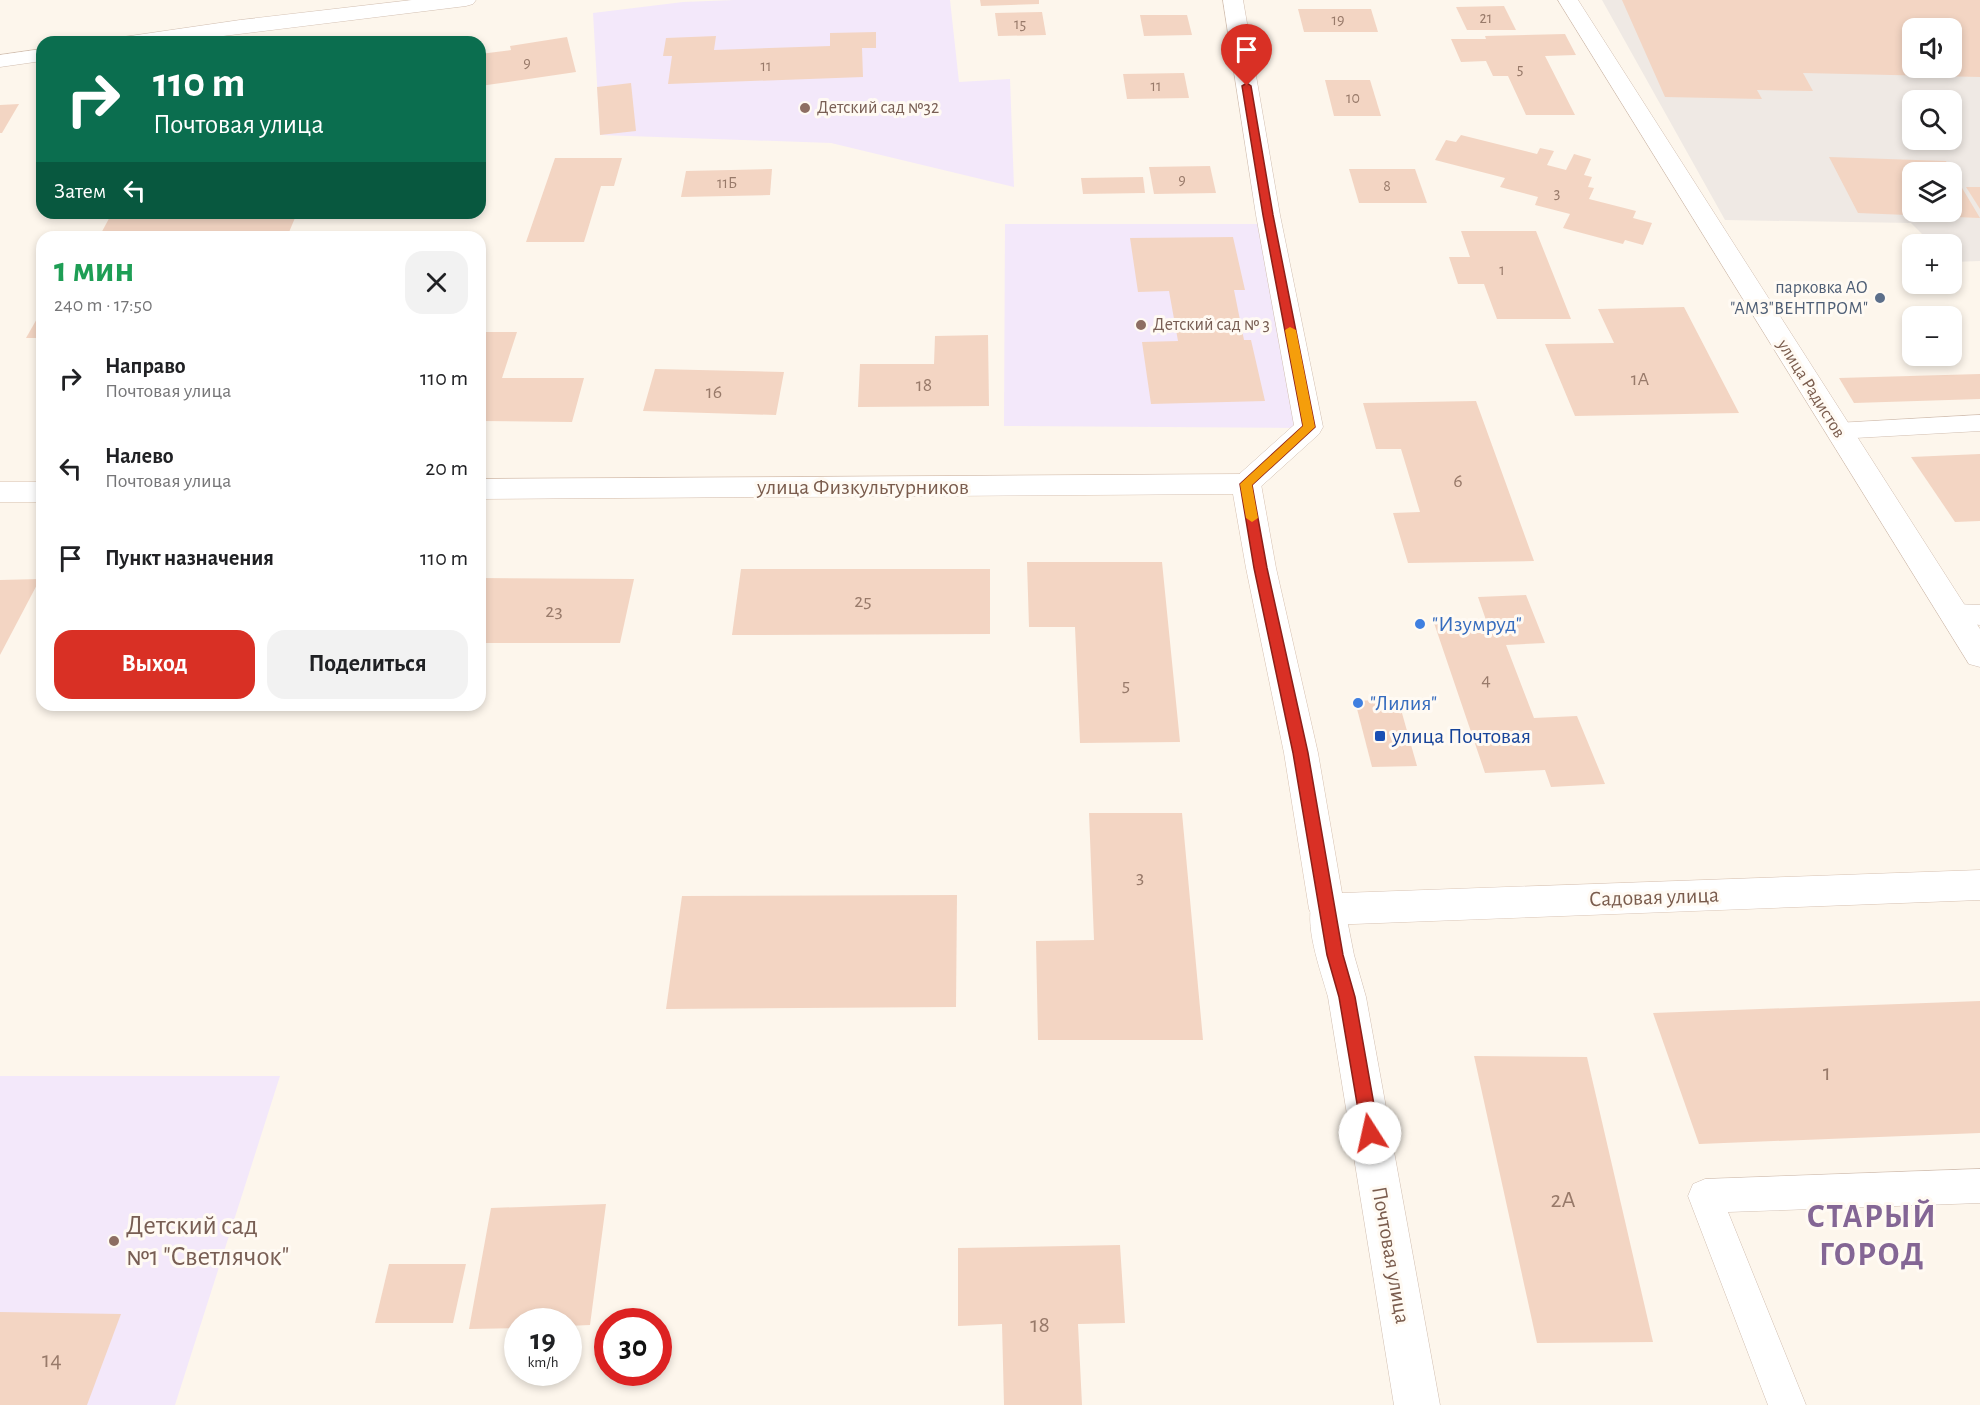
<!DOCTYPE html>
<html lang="ru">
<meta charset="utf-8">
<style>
:root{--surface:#fff;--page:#f2f2f2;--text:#202124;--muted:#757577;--accent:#d93025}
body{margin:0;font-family:"Alegreya Sans",sans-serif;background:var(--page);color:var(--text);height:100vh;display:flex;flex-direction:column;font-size:22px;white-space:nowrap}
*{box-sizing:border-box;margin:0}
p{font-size:20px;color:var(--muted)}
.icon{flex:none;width:33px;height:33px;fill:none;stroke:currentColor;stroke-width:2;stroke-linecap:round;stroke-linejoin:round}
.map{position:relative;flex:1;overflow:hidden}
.sheet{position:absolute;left:36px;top:231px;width:450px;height:480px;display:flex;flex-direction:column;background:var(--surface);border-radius:18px;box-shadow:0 3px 9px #0003}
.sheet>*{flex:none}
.hud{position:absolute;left:36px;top:36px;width:450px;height:183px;border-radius:18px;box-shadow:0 3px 9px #0003;background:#0b6e4f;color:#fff;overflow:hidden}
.tools{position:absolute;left:1902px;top:18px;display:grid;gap:12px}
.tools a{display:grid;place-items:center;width:60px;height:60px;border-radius:12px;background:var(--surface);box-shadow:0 3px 9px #0003;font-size:30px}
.speed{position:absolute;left:504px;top:1308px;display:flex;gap:12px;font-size:30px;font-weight:700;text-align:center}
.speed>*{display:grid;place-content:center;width:78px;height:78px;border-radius:50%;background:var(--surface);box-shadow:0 3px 9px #0003;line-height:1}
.speed small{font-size:15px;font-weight:400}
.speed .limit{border:9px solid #d22;background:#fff;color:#111}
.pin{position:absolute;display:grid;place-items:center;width:51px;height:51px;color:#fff;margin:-62px -26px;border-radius:50% 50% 50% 0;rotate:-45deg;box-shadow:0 0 6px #0007}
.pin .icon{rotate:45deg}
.me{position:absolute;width:66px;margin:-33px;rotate:350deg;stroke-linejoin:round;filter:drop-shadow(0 0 4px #0008)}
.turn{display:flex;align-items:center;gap:21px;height:126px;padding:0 18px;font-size:27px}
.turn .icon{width:78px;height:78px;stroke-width:2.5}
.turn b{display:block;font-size:42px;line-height:51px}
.then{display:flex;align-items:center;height:57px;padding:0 18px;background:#0003;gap:12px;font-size:22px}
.round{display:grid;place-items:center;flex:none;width:63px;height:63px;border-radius:18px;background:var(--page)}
.headline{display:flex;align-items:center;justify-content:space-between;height:102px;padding:0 18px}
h1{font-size:36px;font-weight:700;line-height:45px;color:#1e9e55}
.cta{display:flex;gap:12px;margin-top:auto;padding:12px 18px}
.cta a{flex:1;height:69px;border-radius:18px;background:var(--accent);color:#fff;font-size:24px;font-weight:700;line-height:69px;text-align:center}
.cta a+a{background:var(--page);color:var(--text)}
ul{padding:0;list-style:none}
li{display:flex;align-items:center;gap:18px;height:90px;padding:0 18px}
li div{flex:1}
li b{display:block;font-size:22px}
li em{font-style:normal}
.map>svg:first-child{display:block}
.industrial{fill:#efe9e4;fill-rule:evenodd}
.education{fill:#f3e8fa}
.building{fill:#f3d5c3;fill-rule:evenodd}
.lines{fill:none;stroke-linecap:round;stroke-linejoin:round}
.lane-casing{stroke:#d1beb0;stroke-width:1}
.street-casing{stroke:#d1beb0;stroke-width:1}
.secondary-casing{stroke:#d6c0b0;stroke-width:1}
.lane{fill:#fff;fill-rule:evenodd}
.street{fill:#fff;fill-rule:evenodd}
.secondary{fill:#fff;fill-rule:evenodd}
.route{fill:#d93025;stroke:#8d1f18;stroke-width:1.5}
.slow{fill:#f59e0b}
.education-dot{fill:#8d6e63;stroke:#fffaf3;stroke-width:2}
.service-dot{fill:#5c6f8a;stroke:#fffaf3;stroke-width:2}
.shop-dot{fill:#3f7fe0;stroke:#fffaf3;stroke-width:2}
.transit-dot{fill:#1a4fb4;stroke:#fffaf3;stroke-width:2}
.labels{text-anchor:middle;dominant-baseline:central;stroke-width:6;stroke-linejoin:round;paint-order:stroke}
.far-number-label{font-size:16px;fill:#987a6a}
.far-education-label{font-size:18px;fill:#785e54;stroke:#fffaf3;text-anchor:start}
.far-service-label{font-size:18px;fill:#4e5e75;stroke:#fffaf3;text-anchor:end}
.far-street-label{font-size:18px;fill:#7a5c4d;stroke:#fffaf3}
.number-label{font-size:20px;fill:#987a6a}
.street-label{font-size:22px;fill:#7a5c4d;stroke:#fffaf3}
.shop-label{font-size:22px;fill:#366cbe;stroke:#fffaf3;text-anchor:start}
.transit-label{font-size:22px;fill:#164399;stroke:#fffaf3;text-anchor:start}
.near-number-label{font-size:24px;fill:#987a6a}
.near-education-label{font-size:27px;fill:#785e54;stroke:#fffaf3;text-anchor:start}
.near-district-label{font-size:33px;font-weight:bold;letter-spacing:1.5px;fill:#846695;stroke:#fffaf3}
</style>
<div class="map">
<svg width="1980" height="1405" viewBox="0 0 1980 1405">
<rect width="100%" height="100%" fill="#fdf6ec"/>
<path class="industrial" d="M1602 0H1980V261L1952 262V244H1932L1911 223 1725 220ZM1912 28H1952V68H1912ZM1912 100H1952V140H1912ZM1912 172H1952V212H1912Z"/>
<g class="education">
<polygon points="734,0 950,0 959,82 1010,79 1014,187 831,143 600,135 593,13 683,2"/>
<polygon points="1005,224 1259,224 1297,428 1004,426"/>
<polygon points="0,1076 280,1076 175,1405 0,1405"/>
</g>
<g class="building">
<polygon points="980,0 1039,0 1039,4 981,6"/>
<path d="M1622 0H1980V77L1803 73 1813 91 1757 90 1762 99 1665 97ZM1912 28H1952V68H1912Z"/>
<polygon points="1504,6 1516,30 1467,30 1456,7"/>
<polygon points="1298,9 1371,9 1378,32 1304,32"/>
<polygon points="1042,12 1046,35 998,36 995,13"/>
<polygon points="1140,15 1187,15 1192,35 1144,36"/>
<polygon points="876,32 876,48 862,48 863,77 668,84 672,56 663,56 666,38 716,36 714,50 830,46 830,33"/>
<polygon points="1565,34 1576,55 1545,56 1575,115 1526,115 1508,76 1493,76 1486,61 1461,62 1451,39 1486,39 1485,36"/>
<polygon points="567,37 576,72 480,86 480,54 511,50 510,46"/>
<polygon points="1184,73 1189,98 1127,99 1123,74"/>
<polygon points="1325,80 1370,80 1381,116 1334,116"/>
<polygon points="631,83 636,131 600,135 597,87"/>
<polygon points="19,104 2,133 0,133 0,105"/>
<polygon points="1461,135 1537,154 1540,148 1554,151 1547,165 1566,170 1574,154 1591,159 1584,175 1592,177 1588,187 1594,188 1589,199 1636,211 1633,218 1652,223 1643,245 1625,240 1623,244 1563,228 1570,214 1535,205 1538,197 1500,187 1505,178 1435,160 1446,140 1456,142"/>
<path d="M1829 157 1946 161 1980 218 1858 213ZM1912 172H1952V212H1912Z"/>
<polygon points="555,158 622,158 614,186 601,186 584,242 526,242"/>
<polygon points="1210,166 1216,193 1154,194 1149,167"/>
<polygon points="772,169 770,195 681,197 686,171"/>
<polygon points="1349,169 1415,169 1427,203 1359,203"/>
<polygon points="1143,177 1145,193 1083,194 1081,178"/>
<polygon points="1966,187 1980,187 1980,209"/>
<polygon points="112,213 297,213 287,237 99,237"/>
<polygon points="1461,231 1536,231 1571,319 1497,319 1484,284 1458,284 1449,257 1470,257"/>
<polygon points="1233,237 1245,290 1234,290 1244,340 1251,340 1265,401 1151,404 1142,342 1178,341 1169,291 1138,292 1130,238"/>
<polygon points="1684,307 1739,413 1575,416 1545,344 1614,343 1598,309"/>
<polygon points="42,310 42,338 26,338"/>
<polygon points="480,332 517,332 502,378 584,378 572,422 480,421"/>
<polygon points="988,335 989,406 858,407 860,364 934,364 935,336"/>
<polygon points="655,369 784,372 776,415 643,411"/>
<polygon points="1980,374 1980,399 1854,403 1839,378"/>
<polygon points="1476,401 1534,561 1408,563 1393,513 1420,512 1401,449 1376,449 1363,403"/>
<polygon points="1980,454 1980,521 1955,522 1911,457"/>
<polygon points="1027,562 1162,562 1180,742 1080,743 1075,627 1029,627"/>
<polygon points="741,569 990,569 990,634 732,635"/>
<polygon points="480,578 634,579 620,643 480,643"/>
<polygon points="40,579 0,655 0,580"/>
<polygon points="1526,595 1545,643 1506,645 1534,718 1577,716 1605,784 1551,787 1545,770 1485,773 1434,623 1486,620 1478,597"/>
<polygon points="1398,699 1417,766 1372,767 1355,701"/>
<polygon points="1089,813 1182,813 1203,1040 1038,1040 1036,941 1094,940"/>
<polygon points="957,895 956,1007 666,1009 682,896"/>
<polygon points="1980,1001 1980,1133 1699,1144 1653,1013"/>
<polygon points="1474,1056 1587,1057 1653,1342 1537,1343"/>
<polygon points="606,1204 590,1325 568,1326 568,1322 518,1322 518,1328 469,1329 491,1208"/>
<polygon points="1120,1245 1125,1323 1078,1324 1082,1405 1004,1405 1002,1324 958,1326 958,1248"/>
<polygon points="389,1264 466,1264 453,1323 375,1323"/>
<polygon points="0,1312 121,1314 87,1405 0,1405"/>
</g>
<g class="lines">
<g class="lane-casing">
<g id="lane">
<polygon points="1980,415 1980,431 1837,439 1829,436 1825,431 1829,426 1837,423"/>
<polygon points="1954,604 1980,605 1980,625 1945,621 1941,614 1945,607"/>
<polygon points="1980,1169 1980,1203 1728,1212 1806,1405 1768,1405 1688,1196 1693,1184 1705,1179"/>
</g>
</g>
<g class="street-casing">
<g id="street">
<polygon points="412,0 476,0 473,4 466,6 174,42 119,42 122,37 130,36 240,20"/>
<polygon points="1223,0 1243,0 1280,215 1323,427 1319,434 1256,491 1246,494 1236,491 1231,484 1236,477 1294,425 1256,215"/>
<polygon points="1558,0 1578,0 1980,629 1980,667 1969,664"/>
<polygon points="42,49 42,61 0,67 0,55"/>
<path d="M1327 893 1340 898 1345 909 1354 955 1366 997 1440 1405H1394L1328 997C1321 971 1302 922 1314 898Z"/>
</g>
</g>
<g class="secondary-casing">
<g id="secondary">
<polygon points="1246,474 1256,477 1261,484 1276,568 1318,753 1342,893 1980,870 1980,900 1327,925 1314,920 1309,909 1284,753 1246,568 1233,494 480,499 480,479"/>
<rect x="0" y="482" width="42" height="20"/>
</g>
</g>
<use href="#lane" class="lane"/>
<use href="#street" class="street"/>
<use href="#secondary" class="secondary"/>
</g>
<polygon class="route" points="1247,83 1251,86 1273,215 1315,427 1252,485 1267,568 1308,753 1343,955 1355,997 1379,1133 1376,1139 1370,1141 1364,1139 1362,1133 1339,997 1327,955 1293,753 1254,568 1240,484 1303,426 1263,215 1242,86"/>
<polygon class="slow" points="1290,327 1296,330 1315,427 1252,485 1258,518 1252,522 1246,518 1240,484 1303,426 1285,330"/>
<g class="education-dot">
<circle cx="805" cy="108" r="6"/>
<circle cx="1141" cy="325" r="6"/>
<circle cx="114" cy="1241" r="6"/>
</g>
<circle class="service-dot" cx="1880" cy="298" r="6"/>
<g class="shop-dot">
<circle cx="1420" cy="624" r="6"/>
<circle cx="1358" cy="703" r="6"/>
</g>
<rect class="transit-dot" x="1374" y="730" width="12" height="12" rx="3"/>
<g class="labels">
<g class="far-number-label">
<text x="1486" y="18">21</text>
<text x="1338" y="20">19</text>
<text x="1020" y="24">15</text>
<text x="527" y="63">9</text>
<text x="766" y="66">11</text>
<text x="1520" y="69">5</text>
<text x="1156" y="86">11</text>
<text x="1353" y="98">10</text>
<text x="1182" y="180">9</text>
<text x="727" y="183">11Б</text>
<text x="1387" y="186">8</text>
<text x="1557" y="193">3</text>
<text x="1502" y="270">1</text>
</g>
<g class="far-education-label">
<text x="817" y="108">Детский сад №32</text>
<text x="1153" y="325">Детский сад № 3</text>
</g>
<g class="far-service-label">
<text x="1868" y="288">парковка АО<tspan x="1868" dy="21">"АМЗ"ВЕНТПРОМ"</tspan></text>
</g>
<g class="far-street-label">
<text transform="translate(1811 389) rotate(58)">улица Радистов</text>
</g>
<g class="number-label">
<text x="1640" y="379">1А</text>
<text x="924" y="385">18</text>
<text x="714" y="392">16</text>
<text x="1458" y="481">6</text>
<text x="863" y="601">25</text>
<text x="554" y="611">23</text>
<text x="1486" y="680">4</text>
<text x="1126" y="685">5</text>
<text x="1140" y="877">3</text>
</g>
<g class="street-label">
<text x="863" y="487">улица Физкультурников</text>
<text transform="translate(1654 897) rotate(-2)">Садовая улица</text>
<text transform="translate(1391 1255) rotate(80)">Почтовая улица</text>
</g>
<g class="shop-label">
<text x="1432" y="624">"Изумруд"</text>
<text x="1370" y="703">"Лилия"</text>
</g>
<g class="transit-label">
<text x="1392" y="736">улица Почтовая</text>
</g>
<g class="near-number-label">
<text x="1827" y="1073">1</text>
<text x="1563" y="1200">2А</text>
<text x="1040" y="1325">18</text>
<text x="52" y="1360">14</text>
</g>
<g class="near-education-label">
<text x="126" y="1225">Детский сад<tspan x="126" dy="31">№1 "Светлячок"</tspan></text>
</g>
<g class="near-district-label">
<text x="1872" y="1217">СТАРЫЙ<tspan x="1872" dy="38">ГОРОД</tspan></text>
</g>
</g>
</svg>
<div class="tools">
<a><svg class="icon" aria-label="sound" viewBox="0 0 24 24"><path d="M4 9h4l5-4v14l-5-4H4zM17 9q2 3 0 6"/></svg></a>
<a><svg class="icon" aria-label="search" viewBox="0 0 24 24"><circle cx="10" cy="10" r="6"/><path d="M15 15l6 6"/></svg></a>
<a><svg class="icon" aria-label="layers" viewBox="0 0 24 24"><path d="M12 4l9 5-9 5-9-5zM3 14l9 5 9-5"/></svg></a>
<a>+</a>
<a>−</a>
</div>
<div class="speed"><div>19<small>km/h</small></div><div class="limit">30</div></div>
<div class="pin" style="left:1247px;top:86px;background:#d93025"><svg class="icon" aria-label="arrive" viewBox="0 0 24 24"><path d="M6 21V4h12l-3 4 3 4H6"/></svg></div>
<svg class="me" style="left:1370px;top:1133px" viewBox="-20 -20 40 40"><circle r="19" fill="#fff"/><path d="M0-13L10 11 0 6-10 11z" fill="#d93025"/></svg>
<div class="hud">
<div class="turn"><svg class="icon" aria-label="right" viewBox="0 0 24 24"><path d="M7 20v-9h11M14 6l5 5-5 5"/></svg><div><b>110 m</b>Почтовая улица</div></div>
<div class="then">Затем<svg class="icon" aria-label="left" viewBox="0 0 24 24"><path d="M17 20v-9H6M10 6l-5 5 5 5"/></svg></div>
</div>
<section class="sheet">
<div class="headline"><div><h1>1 мин</h1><p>240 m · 17:50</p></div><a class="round"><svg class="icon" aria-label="close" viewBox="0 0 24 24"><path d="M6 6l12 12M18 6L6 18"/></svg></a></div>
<ul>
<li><svg class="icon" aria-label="right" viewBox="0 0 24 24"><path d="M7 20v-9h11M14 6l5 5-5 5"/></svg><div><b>Направо</b><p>Почтовая улица</p></div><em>110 m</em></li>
<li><svg class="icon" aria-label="left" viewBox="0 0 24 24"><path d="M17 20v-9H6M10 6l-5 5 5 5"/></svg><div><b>Налево</b><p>Почтовая улица</p></div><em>20 m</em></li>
<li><svg class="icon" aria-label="arrive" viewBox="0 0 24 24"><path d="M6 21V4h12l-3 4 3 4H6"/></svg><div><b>Пункт назначения</b></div><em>110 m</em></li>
</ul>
<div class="cta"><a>Выход</a><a>Поделиться</a></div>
</section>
</div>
